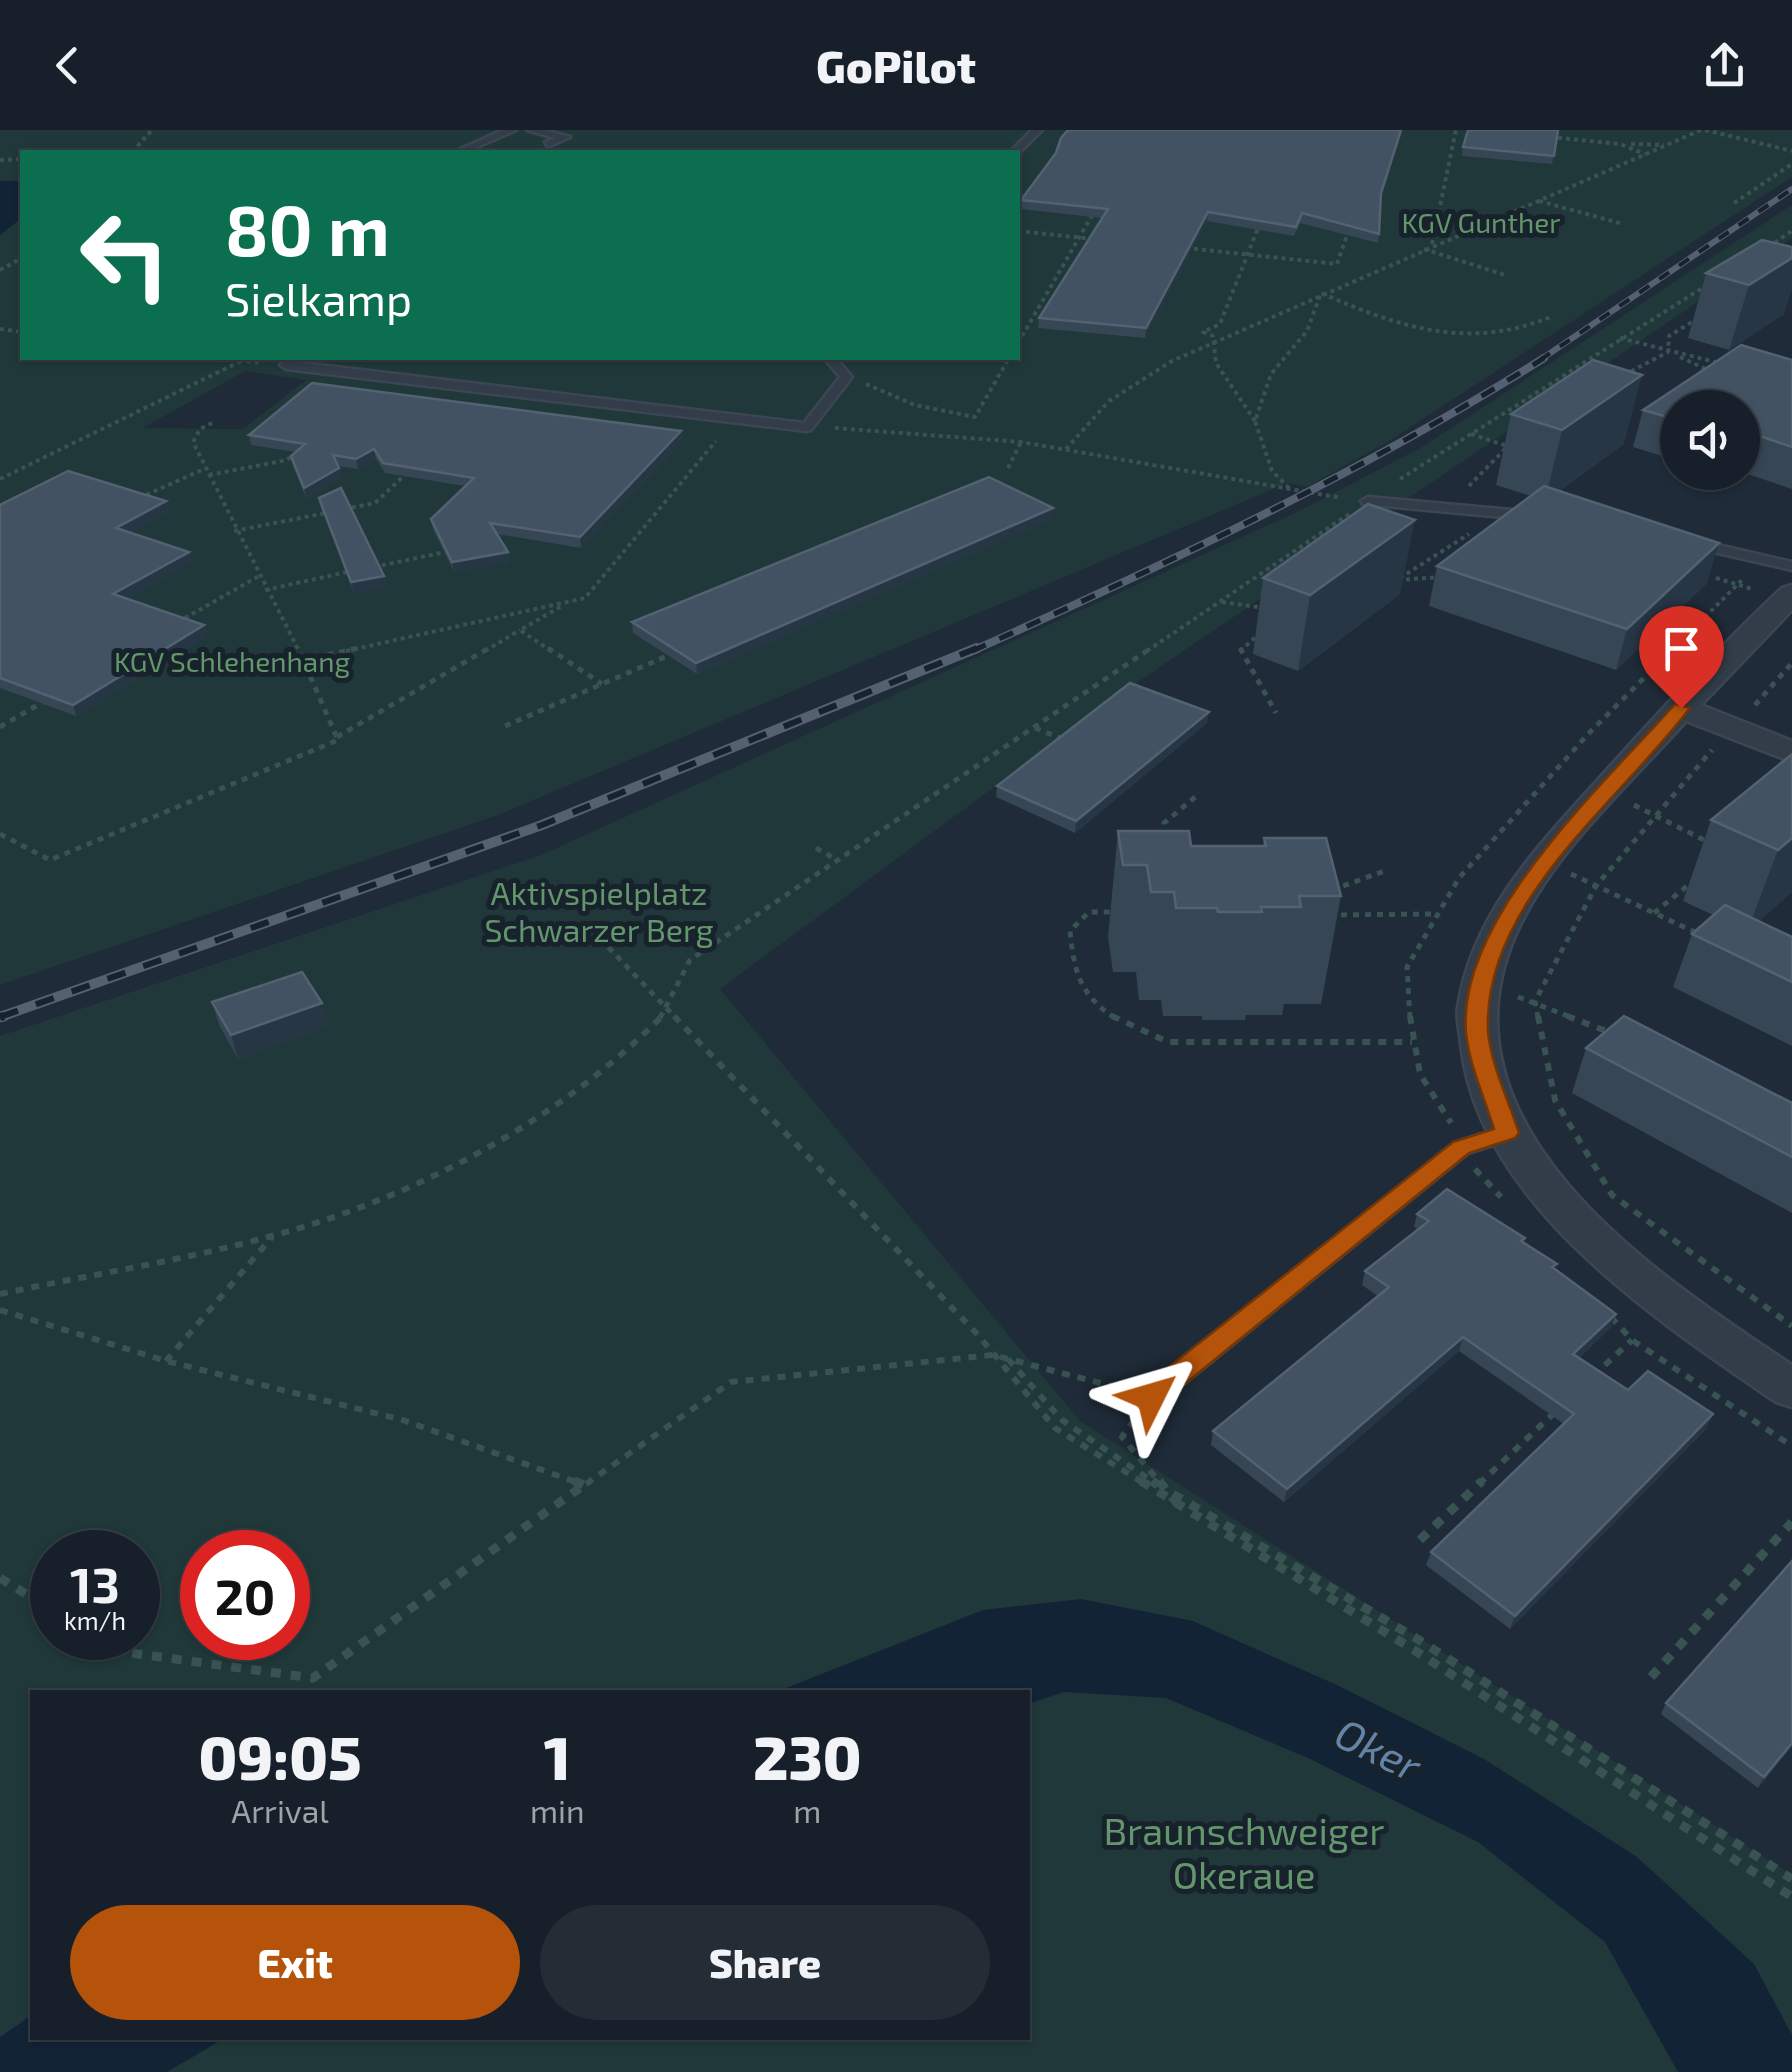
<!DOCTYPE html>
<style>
:root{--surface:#17202a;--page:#242d36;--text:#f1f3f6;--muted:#9ea3a8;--line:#363e47;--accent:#b45309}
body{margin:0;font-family:"Exo 2",sans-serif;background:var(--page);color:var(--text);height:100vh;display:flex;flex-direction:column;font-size:38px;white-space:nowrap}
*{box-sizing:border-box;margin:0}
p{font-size:32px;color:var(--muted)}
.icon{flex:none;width:55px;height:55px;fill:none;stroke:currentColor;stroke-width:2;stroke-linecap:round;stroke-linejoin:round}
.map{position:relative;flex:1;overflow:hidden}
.details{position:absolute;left:30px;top:1560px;width:1000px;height:350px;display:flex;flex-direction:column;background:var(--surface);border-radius:0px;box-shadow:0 2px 8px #0004,0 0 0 2px var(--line)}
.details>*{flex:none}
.banner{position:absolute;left:20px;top:20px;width:1000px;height:210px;border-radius:0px;box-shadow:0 2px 8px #0004,0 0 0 2px var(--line);background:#0b6e4f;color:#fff;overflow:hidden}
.controls{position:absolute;left:1660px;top:260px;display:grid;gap:20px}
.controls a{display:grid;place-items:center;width:100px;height:100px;border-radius:50%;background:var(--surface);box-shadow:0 2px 8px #0004,0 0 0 2px var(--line);font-size:50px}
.speed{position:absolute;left:30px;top:1400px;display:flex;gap:20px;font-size:50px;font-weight:700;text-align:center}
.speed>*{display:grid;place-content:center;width:130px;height:130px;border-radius:50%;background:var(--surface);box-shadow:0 2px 8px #0004,0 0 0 2px var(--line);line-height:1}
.speed small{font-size:25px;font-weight:400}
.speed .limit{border:15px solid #d22;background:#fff;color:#111}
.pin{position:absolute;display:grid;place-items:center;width:85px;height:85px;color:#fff;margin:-102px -42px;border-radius:50% 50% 50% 0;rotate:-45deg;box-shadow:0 0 10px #0007}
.pin .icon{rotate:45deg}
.me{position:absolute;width:110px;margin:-55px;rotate:50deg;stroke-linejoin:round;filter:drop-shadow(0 0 8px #0008)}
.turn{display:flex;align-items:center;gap:35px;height:210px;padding:0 40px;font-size:45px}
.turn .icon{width:130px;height:130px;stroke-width:2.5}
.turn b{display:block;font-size:70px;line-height:85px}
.eta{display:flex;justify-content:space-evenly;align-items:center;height:170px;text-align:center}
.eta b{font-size:60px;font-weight:800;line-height:70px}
.cta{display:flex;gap:20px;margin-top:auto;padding:20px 40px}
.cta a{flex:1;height:115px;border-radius:60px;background:var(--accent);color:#fff;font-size:40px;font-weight:800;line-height:115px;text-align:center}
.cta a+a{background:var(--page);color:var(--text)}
header{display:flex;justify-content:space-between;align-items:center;height:130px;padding:0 40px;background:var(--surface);font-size:45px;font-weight:800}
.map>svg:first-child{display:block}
.green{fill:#203839;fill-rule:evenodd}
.water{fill:#122336}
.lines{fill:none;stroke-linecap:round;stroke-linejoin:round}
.service-casing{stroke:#3c4652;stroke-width:5}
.minor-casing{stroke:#3c4652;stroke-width:5}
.path-far3{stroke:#395252;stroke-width:4;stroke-dasharray:4 4;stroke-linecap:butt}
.path-far2{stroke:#395252;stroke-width:5;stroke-dasharray:6 6;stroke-linecap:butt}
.path-far1{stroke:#395252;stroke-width:6;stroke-dasharray:8 8;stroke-linecap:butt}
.path{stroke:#395252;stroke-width:9;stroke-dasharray:10 10;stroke-linecap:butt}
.service{fill:#323d49;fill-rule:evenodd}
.minor{fill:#323d49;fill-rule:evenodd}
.rail-far3-casing{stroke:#546170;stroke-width:6}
.rail-far2-casing{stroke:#546170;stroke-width:8}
.rail-far1-casing{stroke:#546170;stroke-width:10}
.rail-casing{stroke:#546170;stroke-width:11}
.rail-far3{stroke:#18222d;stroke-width:4;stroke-dasharray:12;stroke-linecap:butt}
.rail-far2{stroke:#18222d;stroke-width:5;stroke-dasharray:15;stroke-linecap:butt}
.rail-far1{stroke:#18222d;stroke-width:6;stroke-dasharray:19;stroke-linecap:butt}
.rail{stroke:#18222d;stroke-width:8;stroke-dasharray:24;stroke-linecap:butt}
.wall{fill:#364655}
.shaded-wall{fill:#273645}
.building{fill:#435262;stroke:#536271;stroke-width:2.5}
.route{fill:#b45309;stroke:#753606;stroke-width:2.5}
.labels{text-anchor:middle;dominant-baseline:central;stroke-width:10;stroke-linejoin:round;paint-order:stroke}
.far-park-label{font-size:28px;fill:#63976b;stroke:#18222d}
.park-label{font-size:32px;fill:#63976b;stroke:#18222d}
.near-park-label{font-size:38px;fill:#63976b;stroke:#18222d}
.near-water-label{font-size:42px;font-style:italic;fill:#6285a7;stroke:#18222d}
</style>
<header><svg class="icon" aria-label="back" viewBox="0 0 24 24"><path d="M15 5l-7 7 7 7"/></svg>GoPilot<svg class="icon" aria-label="share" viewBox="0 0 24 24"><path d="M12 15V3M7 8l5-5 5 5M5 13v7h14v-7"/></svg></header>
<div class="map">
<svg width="1792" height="1942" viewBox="0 0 1792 1942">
<rect width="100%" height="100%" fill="#1f2b38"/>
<g class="green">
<path d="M0 0H1792V47L1391 310 1307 357 1288 353 498 685 0 855V105L22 88V228H1018V22H22V51H0ZM245 241 306 250 243 299 143 298Z"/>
<path d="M1792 75V108L1126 560 720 859 1080 1291 1792 1745V1942H0V906L541 725 1299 381 1422 317ZM52 1422H138V1508H52ZM202 1422H288V1508H202ZM32 1562H1028V1908H32Z"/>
</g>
<g class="water">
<polygon points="0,51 22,51 22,88 0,105"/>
<polygon points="1081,1469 1193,1491 1339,1556 1484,1629 1637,1727 1754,1834 1792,1905 1792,1942 1678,1942 1605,1812 1478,1712 1308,1628 1166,1568 1064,1562 1028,1574 1028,1562 776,1562 983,1480"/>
<polygon points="32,1885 32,1908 225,1908 167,1942 0,1942 0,1907"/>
</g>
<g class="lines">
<g class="service-casing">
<g id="service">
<polygon points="503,0 516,0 466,22 454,22"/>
<polygon points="527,0 545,0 570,7 548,17 545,12 555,8"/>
<polygon points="1032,0 1042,0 1018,24 1010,22"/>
<polygon points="824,228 836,228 852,247 811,300 807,301 286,239 280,235 286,231 804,293 840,247"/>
<polygon points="1368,367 1535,382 1542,386 1535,390 1363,374 1361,371"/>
<polygon points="1692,409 1792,432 1792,440 1687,416 1685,413"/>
<polygon points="1507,996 1514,998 1517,1003 1514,1008 1468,1023 1159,1274 1151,1276 1143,1274 1139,1267 1143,1260 1454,1013"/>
</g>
</g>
<g class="minor-casing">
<path id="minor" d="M1792 455V480L1701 575 1792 611V632L1686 591C1628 656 1552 723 1516 804 1430 996 1656 1145 1792 1235V1277L1776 1272C1656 1190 1477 1072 1461 914 1460 902 1456 888 1458 877 1473 776 1550 704 1614 632 1668 572 1723 513 1782 458Z"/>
</g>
<g class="path-far3">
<polyline points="1705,0 1792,21"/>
<polyline points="1550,7 1620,14 1645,24"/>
<polyline points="1631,14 1664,15"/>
<polyline points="132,22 152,0"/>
<polyline points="0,30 22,29"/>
<polyline points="1539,71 1623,94"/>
<polyline points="1734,73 1792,34"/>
<polyline points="1018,101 1094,109"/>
<polyline points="1432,114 1456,0"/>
<polyline points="1768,117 1792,101"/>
<polyline points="1186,118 1337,134 1349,100"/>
<polyline points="1424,119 1508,146"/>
<polyline points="0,140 22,128"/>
<polyline points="0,199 22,202"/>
<polyline points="1620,208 1719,233"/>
<polyline points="1018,213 1094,82"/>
<polyline points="1680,227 1710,241"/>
<polyline points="215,228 263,233"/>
<polyline points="1624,245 1668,222 1669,206 1700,187"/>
<polyline points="866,254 915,275 975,287 1009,228"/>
<polyline points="1255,291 1216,233 1213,206 1203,202 1220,194 1260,93"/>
<polyline points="212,293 200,299 193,312 299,521"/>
<polyline points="835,298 1021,312 1342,368"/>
<polyline points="1471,304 1507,316"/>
<polyline points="1066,319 1109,271 1172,231 1701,0"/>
<polyline points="1008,338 1021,312"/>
<polyline points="209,345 287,330 294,324"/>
<polyline points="0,349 241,231"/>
<polyline points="1400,349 1707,155"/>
<polyline points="1469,356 1507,317"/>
<path d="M1289 358 1272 341 1255 291 1271 244 1307 201 1321 163C1401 198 1469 221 1553 186"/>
<polyline points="139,368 204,339"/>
<polyline points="344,379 375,373 408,342"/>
<polyline points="234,401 331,382"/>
<polyline points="374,437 450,421"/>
<polyline points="1400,448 1469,404"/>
<polyline points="1716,448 1752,459"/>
<polyline points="1398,450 1440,447"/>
<polyline points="265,460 352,441"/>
<polyline points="1222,472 1264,478"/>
<polyline points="178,492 259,446"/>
<polyline points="1658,492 1700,497"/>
<polyline points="1642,510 1680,521"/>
<polyline points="346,521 585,468 716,311"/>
<polyline points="485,521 520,500"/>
<polyline points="551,521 520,500 562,476"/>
<polyline points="1147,521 1349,384"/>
<polyline points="1240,521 1259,504"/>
<polyline points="1671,521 1743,449"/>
</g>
<g class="path-far2">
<polyline points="548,518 602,554"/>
<polyline points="1240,518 1276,583"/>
<polyline points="1671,518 1688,523"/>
<polyline points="304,530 358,518"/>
<polyline points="1755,575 1792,533"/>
<polyline points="505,596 674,523"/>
<polyline points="0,597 46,570"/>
<polyline points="1035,598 1065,610"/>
<polyline points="337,607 489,518"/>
<polyline points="1634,675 1708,712"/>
<polyline points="0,704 50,730 338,610 298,518"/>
<polyline points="1167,706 1164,693 1200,663"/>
<polyline points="816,718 837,730"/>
<polyline points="1571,744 1701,805"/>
<polyline points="1332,760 1387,740"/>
<polyline points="1654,783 1692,752"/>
<polyline points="1329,785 1437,784"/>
<polyline points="558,797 587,795 676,888"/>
<polyline points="1518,867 1573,888"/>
<polyline points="660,888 690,830 1151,518"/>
<path d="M1115 888C1080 865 1074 842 1070 801L1089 782H1117"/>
<polyline points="1410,888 1407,837 1459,748 1590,602 1674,518"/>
<polyline points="1538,888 1535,871 1596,756 1712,620"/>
</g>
<g class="path-far1">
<polyline points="674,886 978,1205 1055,1298 1145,1354"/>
<polyline points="1112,886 1168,912 1412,912"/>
<polyline points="1410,886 1420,944 1451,993"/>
<polyline points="1538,886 1555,970 1612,1065 1792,1196"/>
<polyline points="1567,886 1614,904"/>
<polyline points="1475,1039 1501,1067"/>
<path d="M0 1164C89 1145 180 1131 268 1107 412 1069 558 992 662 886"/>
<polyline points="0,1180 166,1231 403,1290 581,1354"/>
<polyline points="1611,1187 1632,1210 1792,1316"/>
<polyline points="1008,1229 1062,1290 1156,1354"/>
<polyline points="166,1231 272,1107"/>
<polyline points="1593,1246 1632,1210"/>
<polyline points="1134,1290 1122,1307 1161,1354"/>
<polyline points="586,1354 731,1252 993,1225 1123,1259"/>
<polyline points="1479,1354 1555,1282"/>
</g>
<g class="path">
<polyline points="574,1351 584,1355 589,1351"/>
<polyline points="1141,1351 1414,1520 1792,1767"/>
<polyline points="1152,1351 1158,1355"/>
<polyline points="1159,1351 1177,1373"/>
<polyline points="1173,1364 1419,1510 1792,1749"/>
<polyline points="1420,1410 1482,1351"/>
<polyline points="0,1448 52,1480"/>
<polyline points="96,1508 117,1521 313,1548 584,1355"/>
<polyline points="1651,1547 1792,1392"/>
</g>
<use href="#service" class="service"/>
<use href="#minor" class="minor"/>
<g class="rail-far3-casing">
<polyline id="rail-far3" points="1540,230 1792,59"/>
</g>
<g class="rail-far2-casing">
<path id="rail-far2" d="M972 521C1167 434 1363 342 1544 228"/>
</g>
<g class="rail-far1-casing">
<polyline id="rail-far1" points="0,887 542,695 977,518"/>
</g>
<g class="rail-casing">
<polyline id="rail" points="0,887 4,886"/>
</g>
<use href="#rail-far3" class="rail-far3"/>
<use href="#rail-far2" class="rail-far2"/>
<use href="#rail-far1" class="rail-far1"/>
<use href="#rail" class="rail"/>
</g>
<g class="wall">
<polygon points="1068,0 1403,0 1381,68 1378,113 1300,93 1294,106 1207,91 1145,208 1038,198 1039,188 1102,88 1021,79 1021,70 1056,23"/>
<polygon points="1558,0 1552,34 1462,26 1463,17"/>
<polygon points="1762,110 1784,184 1729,220 1688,208 1706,143"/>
<polygon points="1792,230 1792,359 1742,342 1742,278 1678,278 1678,331 1633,317 1643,280"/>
<polygon points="1511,284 1624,314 1559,361 1707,453 1616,540 1429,476 1437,436 1531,366 1496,355"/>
<polygon points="681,301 682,311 581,418 497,404 508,422 509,432 454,442 433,399 431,389 465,356 385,343 376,329 358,339 338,336 341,348 306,368 293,336 291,326 296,322 251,315 249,305"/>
<polygon points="1715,342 1742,342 1739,350"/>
<polygon points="319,368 384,446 386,457 354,463 321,378"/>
<polygon points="166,371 169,381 130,403 189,422 191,432 126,469 204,495 207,506 76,586 0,558 0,375"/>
<polygon points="1053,388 697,544 633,503 632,492"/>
<polygon points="1263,448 1400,464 1298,541 1253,524"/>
<polygon points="1207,593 1075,703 996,667 997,656"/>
<polygon points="1792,624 1792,762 1759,791 1792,807 1792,916 1673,857 1692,804 1713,785 1683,771 1711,690"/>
<polygon points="1118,701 1191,716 1263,716 1264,708 1341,766 1321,874 1284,874 1282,885 1246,885 1245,890 1202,890 1202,886 1163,886 1161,870 1139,870 1136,842 1113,842 1108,807"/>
<polygon points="212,872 322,873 328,896 238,929 219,895"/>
<polygon points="1586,918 1792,973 1792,1083 1572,963"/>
<polygon points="1417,1084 1525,1108 1524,1113 1555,1139 1616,1184 1611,1197 1579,1228 1628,1260 1707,1298 1510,1499 1426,1435 1431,1422 1564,1294 1459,1221 1284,1372 1211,1315 1213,1301 1378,1166 1362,1155 1365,1141 1418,1099 1414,1097"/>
<polygon points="1666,1573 1792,1616 1758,1658 1661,1584"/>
</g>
<g class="shaded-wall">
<polygon points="1401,0 1403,0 1380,72 1381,63"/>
<polygon points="1208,82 1207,91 1145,208 1146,198"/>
<polygon points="1792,128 1792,160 1784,184 1729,220 1749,155"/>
<polygon points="1642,245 1624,314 1545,371 1562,300"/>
<polygon points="681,301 682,311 581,418 580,407"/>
<polygon points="374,319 376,329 358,339 356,329"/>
<polygon points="339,338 341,348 306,368 304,358"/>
<polygon points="166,371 169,381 119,409 116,398"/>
<polygon points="1053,378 1053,388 697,544 696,533"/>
<polygon points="1415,390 1400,464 1298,541 1310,465"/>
<polygon points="1719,413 1707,453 1616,540 1627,499"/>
<polygon points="189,422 191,432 116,475 113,464"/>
<polygon points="508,422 509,432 454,442 452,432"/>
<polygon points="384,446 386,457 354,463 351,452"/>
<polygon points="204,495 207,506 76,586 73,575"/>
<polygon points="1209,582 1207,593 1075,703 1076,691"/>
<polygon points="1792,708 1792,762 1747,802 1778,720"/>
<polygon points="322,873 328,896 238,929 231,905"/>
<polygon points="1616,1184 1611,1197 1568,1238 1573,1224"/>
<polygon points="1463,1207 1459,1221 1284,1372 1287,1359"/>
<polygon points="1713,1284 1707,1298 1510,1499 1515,1486"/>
<polygon points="1792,1613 1792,1616 1758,1658 1764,1647"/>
</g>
<g class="building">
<polygon points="1068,0 1401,0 1381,63 1379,104 1302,83 1296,97 1208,82 1146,198 1039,188 1108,79 1021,70 1056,23 1061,8"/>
<polygon points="1468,0 1558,0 1554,26 1463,17"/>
<polygon points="1762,110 1792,117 1792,128 1749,155 1706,143"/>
<polygon points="1741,215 1792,230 1792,317 1754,304 1751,312 1742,309 1742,278 1678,278 1678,290 1643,280"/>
<polygon points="1593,230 1642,245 1562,300 1511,284"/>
<polygon points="312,253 681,301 580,407 490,393 508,422 452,432 431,389 474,348 383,333 374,319 356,329 333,325 339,338 304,358 291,326 305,314 249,305"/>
<polygon points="68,341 166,371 116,398 189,422 113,464 204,495 73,575 0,548 0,375"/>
<polygon points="989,347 1053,378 696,533 632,492"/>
<polygon points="1544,356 1719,413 1627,499 1437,436"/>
<polygon points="341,358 384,446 351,452 319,368"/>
<polygon points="1368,374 1415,390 1310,465 1263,448"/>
<polygon points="1130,553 1209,582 1076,691 997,656"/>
<polygon points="1792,624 1792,708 1778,720 1711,690"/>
<polygon points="1118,701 1189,701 1191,716 1266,716 1264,708 1326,708 1341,766 1299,766 1301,777 1261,777 1262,782 1218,782 1217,778 1176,778 1174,762 1151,762 1147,735 1123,735"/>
<polygon points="1725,775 1792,807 1792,852 1692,804"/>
<polygon points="302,842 322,873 231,905 212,872"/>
<polygon points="1624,886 1792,973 1792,1027 1586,918"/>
<polygon points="1447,1059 1525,1108 1521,1111 1557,1134 1552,1137 1616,1184 1573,1224 1628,1260 1648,1241 1713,1284 1515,1486 1431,1422 1574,1284 1463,1207 1287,1359 1213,1301 1389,1157 1365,1141 1429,1091 1417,1084"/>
<polygon points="1792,1431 1792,1613 1764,1647 1666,1573"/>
</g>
<path class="route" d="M1675 574 1690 578C1619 672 1483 772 1488 900 1490 933 1509 971 1519 1003L1515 1008 1469 1023 1160 1274H1141L1138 1267 1141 1259 1453 1012 1494 999C1485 969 1469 934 1466 903 1456 789 1604 654 1675 574Z"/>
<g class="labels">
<g class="far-park-label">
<text x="1481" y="92">KGV Gunther</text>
<text x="232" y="531">KGV Schlehenhang</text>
</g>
<g class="park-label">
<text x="599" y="762">Aktivspielplatz<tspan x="599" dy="37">Schwarzer Berg</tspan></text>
</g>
<g class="near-park-label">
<text x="1244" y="1700">Braunschweiger<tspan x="1244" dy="44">Okeraue</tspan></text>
</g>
<g class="near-water-label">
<text transform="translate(1379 1618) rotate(26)">Oker</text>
</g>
</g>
</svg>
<div class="controls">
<a><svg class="icon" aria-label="sound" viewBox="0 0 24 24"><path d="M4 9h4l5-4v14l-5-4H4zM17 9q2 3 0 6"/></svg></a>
</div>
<div class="speed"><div>13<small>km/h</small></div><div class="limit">20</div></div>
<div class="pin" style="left:1681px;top:578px;background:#d93025"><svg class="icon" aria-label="arrive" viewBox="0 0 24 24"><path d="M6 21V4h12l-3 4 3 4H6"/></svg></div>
<svg class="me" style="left:1151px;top:1267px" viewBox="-20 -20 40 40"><path d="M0-17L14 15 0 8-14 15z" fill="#b45309" stroke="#fff" stroke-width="4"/></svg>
<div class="banner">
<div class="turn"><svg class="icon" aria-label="left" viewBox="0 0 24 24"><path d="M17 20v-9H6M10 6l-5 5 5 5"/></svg><div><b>80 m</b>Sielkamp</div></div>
</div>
<section class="details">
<div class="eta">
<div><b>09:05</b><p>Arrival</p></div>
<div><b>1</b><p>min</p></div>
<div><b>230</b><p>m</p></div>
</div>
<div class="cta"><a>Exit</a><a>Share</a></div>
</section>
</div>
